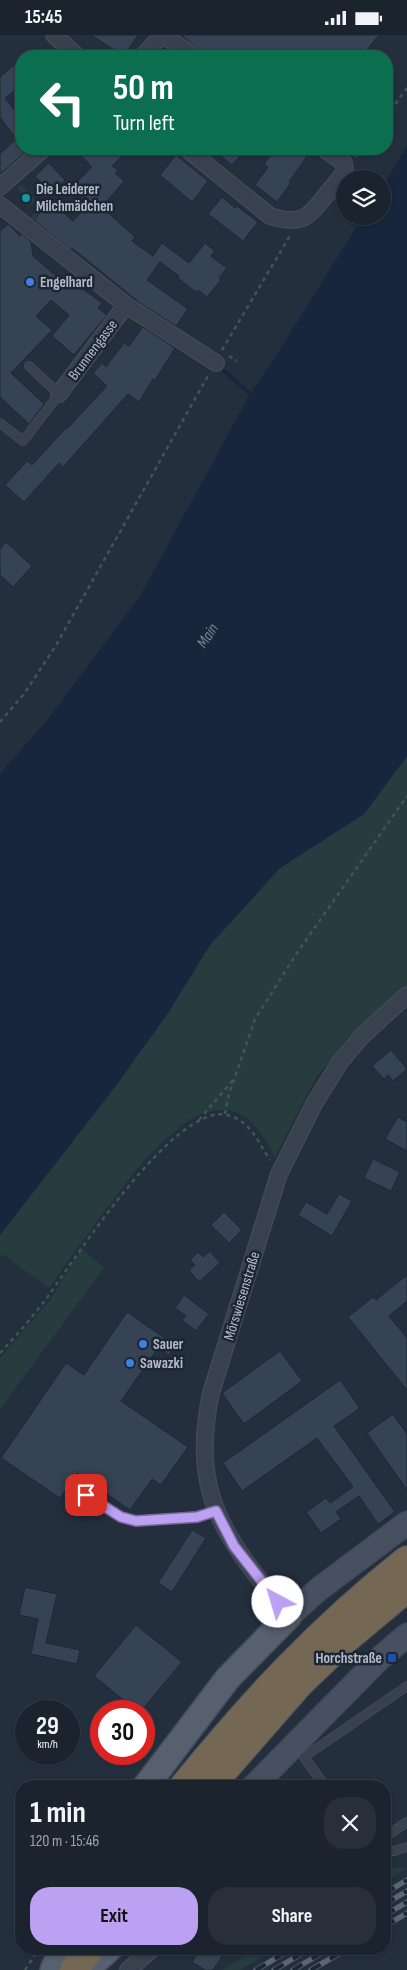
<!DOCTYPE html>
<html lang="en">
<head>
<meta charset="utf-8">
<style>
  :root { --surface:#1b232e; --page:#282f3a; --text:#f1f3f6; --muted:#a0a4aa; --line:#39404a; --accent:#bca0f2 }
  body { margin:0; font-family:"Sofia Sans Condensed",sans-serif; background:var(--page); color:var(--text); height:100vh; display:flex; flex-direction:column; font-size:19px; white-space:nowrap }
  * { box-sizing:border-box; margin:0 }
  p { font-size:16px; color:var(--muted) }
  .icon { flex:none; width:28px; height:28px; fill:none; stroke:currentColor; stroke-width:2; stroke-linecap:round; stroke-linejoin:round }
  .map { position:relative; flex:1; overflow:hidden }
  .sheet { position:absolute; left:15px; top:1745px; width:376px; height:175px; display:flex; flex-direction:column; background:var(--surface); border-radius:20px; box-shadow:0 1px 4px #0004,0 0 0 1px var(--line) }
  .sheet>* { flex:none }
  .top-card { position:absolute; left:15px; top:15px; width:378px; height:105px; border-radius:20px; box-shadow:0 1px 4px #0004,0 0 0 1px var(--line); background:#0b6e4f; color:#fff; overflow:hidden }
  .tools { position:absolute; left:336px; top:135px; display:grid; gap:10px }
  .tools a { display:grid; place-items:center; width:55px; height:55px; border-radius:50%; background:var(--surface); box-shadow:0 1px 4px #0004,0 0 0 1px var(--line); font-size:25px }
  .speed { position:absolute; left:15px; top:1665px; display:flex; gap:10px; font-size:25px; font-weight:700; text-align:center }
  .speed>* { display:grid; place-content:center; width:65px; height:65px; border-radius:50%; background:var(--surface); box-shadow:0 1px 4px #0004,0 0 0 1px var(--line); line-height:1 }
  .speed small { font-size:12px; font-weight:400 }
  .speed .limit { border:8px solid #d22; background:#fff; color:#111 }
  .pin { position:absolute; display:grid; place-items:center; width:42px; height:42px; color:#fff; margin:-21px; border-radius:10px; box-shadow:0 2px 8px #0006 }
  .me { position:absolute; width:55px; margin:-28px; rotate:321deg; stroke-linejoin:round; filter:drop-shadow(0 0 4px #0008) }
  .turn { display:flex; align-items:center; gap:18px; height:105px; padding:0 15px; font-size:22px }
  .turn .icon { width:65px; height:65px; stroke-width:2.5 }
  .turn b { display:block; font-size:35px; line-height:42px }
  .round { display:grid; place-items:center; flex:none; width:52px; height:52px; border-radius:20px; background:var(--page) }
  .head { display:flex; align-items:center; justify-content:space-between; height:85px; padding:0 15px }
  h1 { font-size:30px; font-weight:700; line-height:38px }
  .action { display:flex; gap:10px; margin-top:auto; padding:10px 15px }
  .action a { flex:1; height:58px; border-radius:20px; background:var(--accent); color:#111; font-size:20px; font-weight:700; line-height:58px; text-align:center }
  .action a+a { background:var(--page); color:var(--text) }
  .status { display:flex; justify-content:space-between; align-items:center; height:35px; padding:0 25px; background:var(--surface); direction:ltr }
  .status svg { height:14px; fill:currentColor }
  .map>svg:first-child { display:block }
  .green { fill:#263c3f }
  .water { fill:#17263c }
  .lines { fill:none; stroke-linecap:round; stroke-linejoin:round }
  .stream { stroke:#17263c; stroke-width:4 }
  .building { fill:#364354; stroke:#1f2835 }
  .lane-casing { stroke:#414a57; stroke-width:10 }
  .street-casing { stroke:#414a57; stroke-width:18 }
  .secondary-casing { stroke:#414a57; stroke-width:25 }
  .primary-casing { stroke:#414a57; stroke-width:28 }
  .highway-casing { stroke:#434c59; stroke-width:30 }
  .path { stroke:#3f5557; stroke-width:2.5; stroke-dasharray:4 4; stroke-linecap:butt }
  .lane { stroke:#38414e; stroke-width:8 }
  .street { stroke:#38414e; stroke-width:15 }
  .secondary { stroke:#465061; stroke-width:22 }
  .primary { stroke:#56606e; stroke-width:25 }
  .highway { stroke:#746855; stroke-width:28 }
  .rail-casing { stroke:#5a6575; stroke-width:5.5 }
  .rail { stroke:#1d2633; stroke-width:4; stroke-dasharray:11; stroke-linecap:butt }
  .route-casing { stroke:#7a689d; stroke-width:12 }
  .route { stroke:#bca0f2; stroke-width:9 }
  .culture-dot { fill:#0f9aa8; stroke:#1d2633; stroke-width:2 }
  .shop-dot { fill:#3f7fe0; stroke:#1d2633; stroke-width:2 }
  .transit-dot { fill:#1a4fb4; stroke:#1d2633; stroke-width:2 }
  .labels { text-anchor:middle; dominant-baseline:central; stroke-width:5; stroke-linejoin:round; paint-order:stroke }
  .poi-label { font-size:15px; font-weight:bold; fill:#b4bcc9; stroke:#1d2633; text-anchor:start }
  .street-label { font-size:15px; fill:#b4bcc9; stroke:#1d2633 }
  .water-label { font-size:16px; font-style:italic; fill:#6d86a8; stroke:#1d2633 }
</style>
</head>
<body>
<div class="status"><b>15:45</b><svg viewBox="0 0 49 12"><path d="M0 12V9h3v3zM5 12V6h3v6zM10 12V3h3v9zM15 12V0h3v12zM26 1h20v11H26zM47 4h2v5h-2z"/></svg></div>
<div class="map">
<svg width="407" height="1935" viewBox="0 0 407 1935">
  <rect width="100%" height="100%" fill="#242f3e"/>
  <!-- green -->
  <path class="green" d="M21 150 44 173 32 188 28 185 39 173 17 154Z
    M407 721V954L349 1001 315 1044 275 1122C266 1106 254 1083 235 1077 220 1072 201 1077 188 1086 154 1110 129 1143 105 1176 86 1201 67 1227 49 1253L2 1219 0 1222V1200L115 1052 166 981 210 910 280 833 364 779Z
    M82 1213 104 1233 0 1374V1323L50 1265Z
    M385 1833H407L385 1847Z
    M251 1914H275L240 1935H223L251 1917Z"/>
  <!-- water -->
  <path class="water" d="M407 111V721L364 779 280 833 210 910 166 981 115 1052 0 1200V739L49 683 140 561 250 359 281 313 363 181H382L383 150Z"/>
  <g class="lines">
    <!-- stream -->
    <path class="stream" d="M224 336 250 359"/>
  </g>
  <!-- building -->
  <path class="building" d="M91 0H138L124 21Z
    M181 0H379L362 21H208Z
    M21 24V51L5 63 21 84V114H29L0 139V119L16 104 0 82V42Z
    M75 114H118L124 119 112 131 118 135 115 138 124 146 108 165 111 167 105 175 135 202 132 206 153 221 162 208 189 228 205 208 215 216 211 221 227 233 219 243 221 245 207 262 198 255 196 257 178 243 179 241 160 227 147 245 188 274 176 291 140 268 72 213 71 215 34 185 50 166 73 186 91 167 74 150 92 132Z
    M212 114H246L232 130Z
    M275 114H312L289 147 291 148 277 167 255 150 268 132 264 129Z
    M176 120 208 146 192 167 160 140Z
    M49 128 65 145 51 158 35 141Z
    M222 162 235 173 237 171 258 187 243 206 208 179Z
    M8 189 20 201 22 199 31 207 33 221 63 247 65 245 75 253 77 250 102 268 98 273 107 280 74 320 52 301 69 280 51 265 36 281 52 295 11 338 44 369 29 389 0 362V196Z
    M143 292 175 313 155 345 153 344 139 367 128 359 63 432 59 428 24 467 5 450 27 426 32 430 66 393 67 394 107 351 93 338 102 328 106 332 124 308 129 311Z
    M6 507 32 531 13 552 0 540V514Z
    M391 1015 407 1034 393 1046 388 1040 384 1044 372 1031Z
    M398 1082 407 1087V1116L385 1104Z
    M373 1124 400 1137 391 1156 364 1143Z
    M339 1159 352 1166 332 1201 298 1180 306 1167 327 1179Z
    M224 1177 242 1195 229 1208 211 1190Z
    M210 1216 220 1228 199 1247 189 1235 195 1230 190 1225 198 1217 203 1222Z
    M407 1240V1266L389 1281 407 1303V1355L348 1282 373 1262 376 1265Z
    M184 1260 209 1279 196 1296 182 1285 186 1281 175 1273Z
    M127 1277 176 1311 169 1320 158 1313 121 1366 188 1412 161 1450 152 1444 130 1475 77 1438 60 1463 1 1423 66 1328 84 1340Z
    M280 1316 302 1346 244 1389 222 1358Z
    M340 1345 360 1373 334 1391 395 1477 378 1489 359 1461 336 1477 341 1484 321 1498 306 1477 326 1463 330 1468 353 1452 317 1403 242 1456 223 1428Z
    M393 1379 407 1399V1455L367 1398Z
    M192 1495 206 1503 172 1557 158 1548Z
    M25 1552 57 1559 46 1608 80 1615 77 1629 31 1619 38 1584 19 1580Z
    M136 1590 182 1627 141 1676H137L94 1641Z
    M201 1914H227L213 1935H205L192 1927Z"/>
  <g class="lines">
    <defs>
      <path id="lane" d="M0 388 23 406 59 359 29 331
        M86 1460 121 1482 136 1486 197 1483 216 1476
        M325 1751 304 1722 407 1651
        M385 1802 407 1787
        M385 1815 394 1816 407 1812"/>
      <path id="street" d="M54 0 77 21
        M163 0 194 21
        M143 21 162 0
        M187 114 270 181C301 191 308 183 326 160 333 151 340 144 345 135L344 128 324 114
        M0 152 43 114
        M0 170 126 270 216 328
        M59 359 126 270
        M289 1581C227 1505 189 1462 211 1358L279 1139 314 1069 340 1027 362 1001 407 960
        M128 1935 152 1914"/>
      <path id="secondary" d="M289 1581 319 1554 407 1488
        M254 1751 380 1623 407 1600"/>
      <path id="primary" d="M146 1751 228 1643 289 1581
        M53 1935 62 1914
        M86 1935 109 1914"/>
      <path id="highway" d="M184 1751C252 1667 322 1592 407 1525
        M210 1751 299 1649 346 1604 407 1553
        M74 1935 90 1914"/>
    </defs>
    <!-- lane casing -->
    <use href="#lane" class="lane-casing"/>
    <!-- street casing -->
    <use href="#street" class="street-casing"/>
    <!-- secondary casing -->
    <use href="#secondary" class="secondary-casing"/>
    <!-- primary casing -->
    <use href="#primary" class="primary-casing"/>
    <!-- highway casing -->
    <use href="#highway" class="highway-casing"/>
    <!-- path -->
    <path class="path" d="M386 82 407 53
      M355 122 362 114
      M222 315 291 199
      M229 321 237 326
      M0 687 24 659 55 612 209 339
      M225 1079 229 1059 255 984 297 918 407 761
      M199 1085 233 1045
      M0 1318C17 1300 34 1280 49 1260 76 1222 176 1067 227 1080 251 1086 257 1106 270 1125
      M25 1935 39 1914"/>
    <!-- lane -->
    <use href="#lane" class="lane"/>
    <!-- street -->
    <use href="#street" class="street"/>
    <!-- secondary -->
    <use href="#secondary" class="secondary"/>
    <!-- primary -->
    <use href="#primary" class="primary"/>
    <!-- highway -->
    <use href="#highway" class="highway"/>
    <defs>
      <path id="rail" d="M385 1858 407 1845
        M385 1869 407 1856
        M385 1880 407 1867
        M385 1891 407 1878
        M256 1935 291 1914
        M274 1935 309 1914
        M293 1935 328 1914
        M311 1935 347 1914"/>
    </defs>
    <!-- rail casing -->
    <use href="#rail" class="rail-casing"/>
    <!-- rail -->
    <use href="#rail" class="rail"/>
  </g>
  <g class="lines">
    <defs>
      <path id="route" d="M86 1460 121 1482 136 1486 197 1482 216 1476 234 1511 278 1567"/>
    </defs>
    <!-- route casing -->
    <use href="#route" class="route-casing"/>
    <!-- route -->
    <use href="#route" class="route"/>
  </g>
  <!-- markers -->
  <circle class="culture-dot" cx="26" cy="163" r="5"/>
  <g class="shop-dot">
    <circle cx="30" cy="247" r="5"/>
    <circle cx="143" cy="1309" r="5"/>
    <circle cx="130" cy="1328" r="5"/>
  </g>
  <rect class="transit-dot" x="387" y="1618" width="10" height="10" rx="2.5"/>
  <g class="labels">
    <!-- poi labels -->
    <g class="poi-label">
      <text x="36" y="154">Die Leiderer<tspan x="36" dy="17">Milchmädchen</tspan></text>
      <text x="40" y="247">Engelhard</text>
      <text x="153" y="1309">Sauer</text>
      <text x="140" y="1328">Sawazki</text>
      <text x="382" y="1623" text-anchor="end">Horchstraße</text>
    </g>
    <!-- street labels -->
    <g class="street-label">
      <text transform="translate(93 315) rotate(-53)">Brunnengasse</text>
      <text transform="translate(242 1261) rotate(-73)">Mörswiesenstraße</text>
    </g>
    <!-- water labels -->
    <g class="water-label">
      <text transform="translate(208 601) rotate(-57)">Main</text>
    </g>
  </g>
</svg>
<div class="tools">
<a><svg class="icon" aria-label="layers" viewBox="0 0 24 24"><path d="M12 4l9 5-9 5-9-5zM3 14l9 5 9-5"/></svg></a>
</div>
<div class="speed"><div>29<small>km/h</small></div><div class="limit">30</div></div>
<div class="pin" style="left:86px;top:1460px;background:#d93025"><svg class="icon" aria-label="arrive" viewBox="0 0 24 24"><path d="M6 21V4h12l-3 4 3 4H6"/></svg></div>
<svg class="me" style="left:278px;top:1567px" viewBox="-20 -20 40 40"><circle r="19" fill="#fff"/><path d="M0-13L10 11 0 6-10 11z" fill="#bca0f2"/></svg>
<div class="top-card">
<div class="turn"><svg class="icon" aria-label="left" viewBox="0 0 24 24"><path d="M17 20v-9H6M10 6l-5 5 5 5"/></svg><div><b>50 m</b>Turn left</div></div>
</div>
<section class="sheet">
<div class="head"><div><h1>1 min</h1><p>120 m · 15:46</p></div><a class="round"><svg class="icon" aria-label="close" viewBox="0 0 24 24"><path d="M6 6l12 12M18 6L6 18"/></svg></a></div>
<div class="action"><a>Exit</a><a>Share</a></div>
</section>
</div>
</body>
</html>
